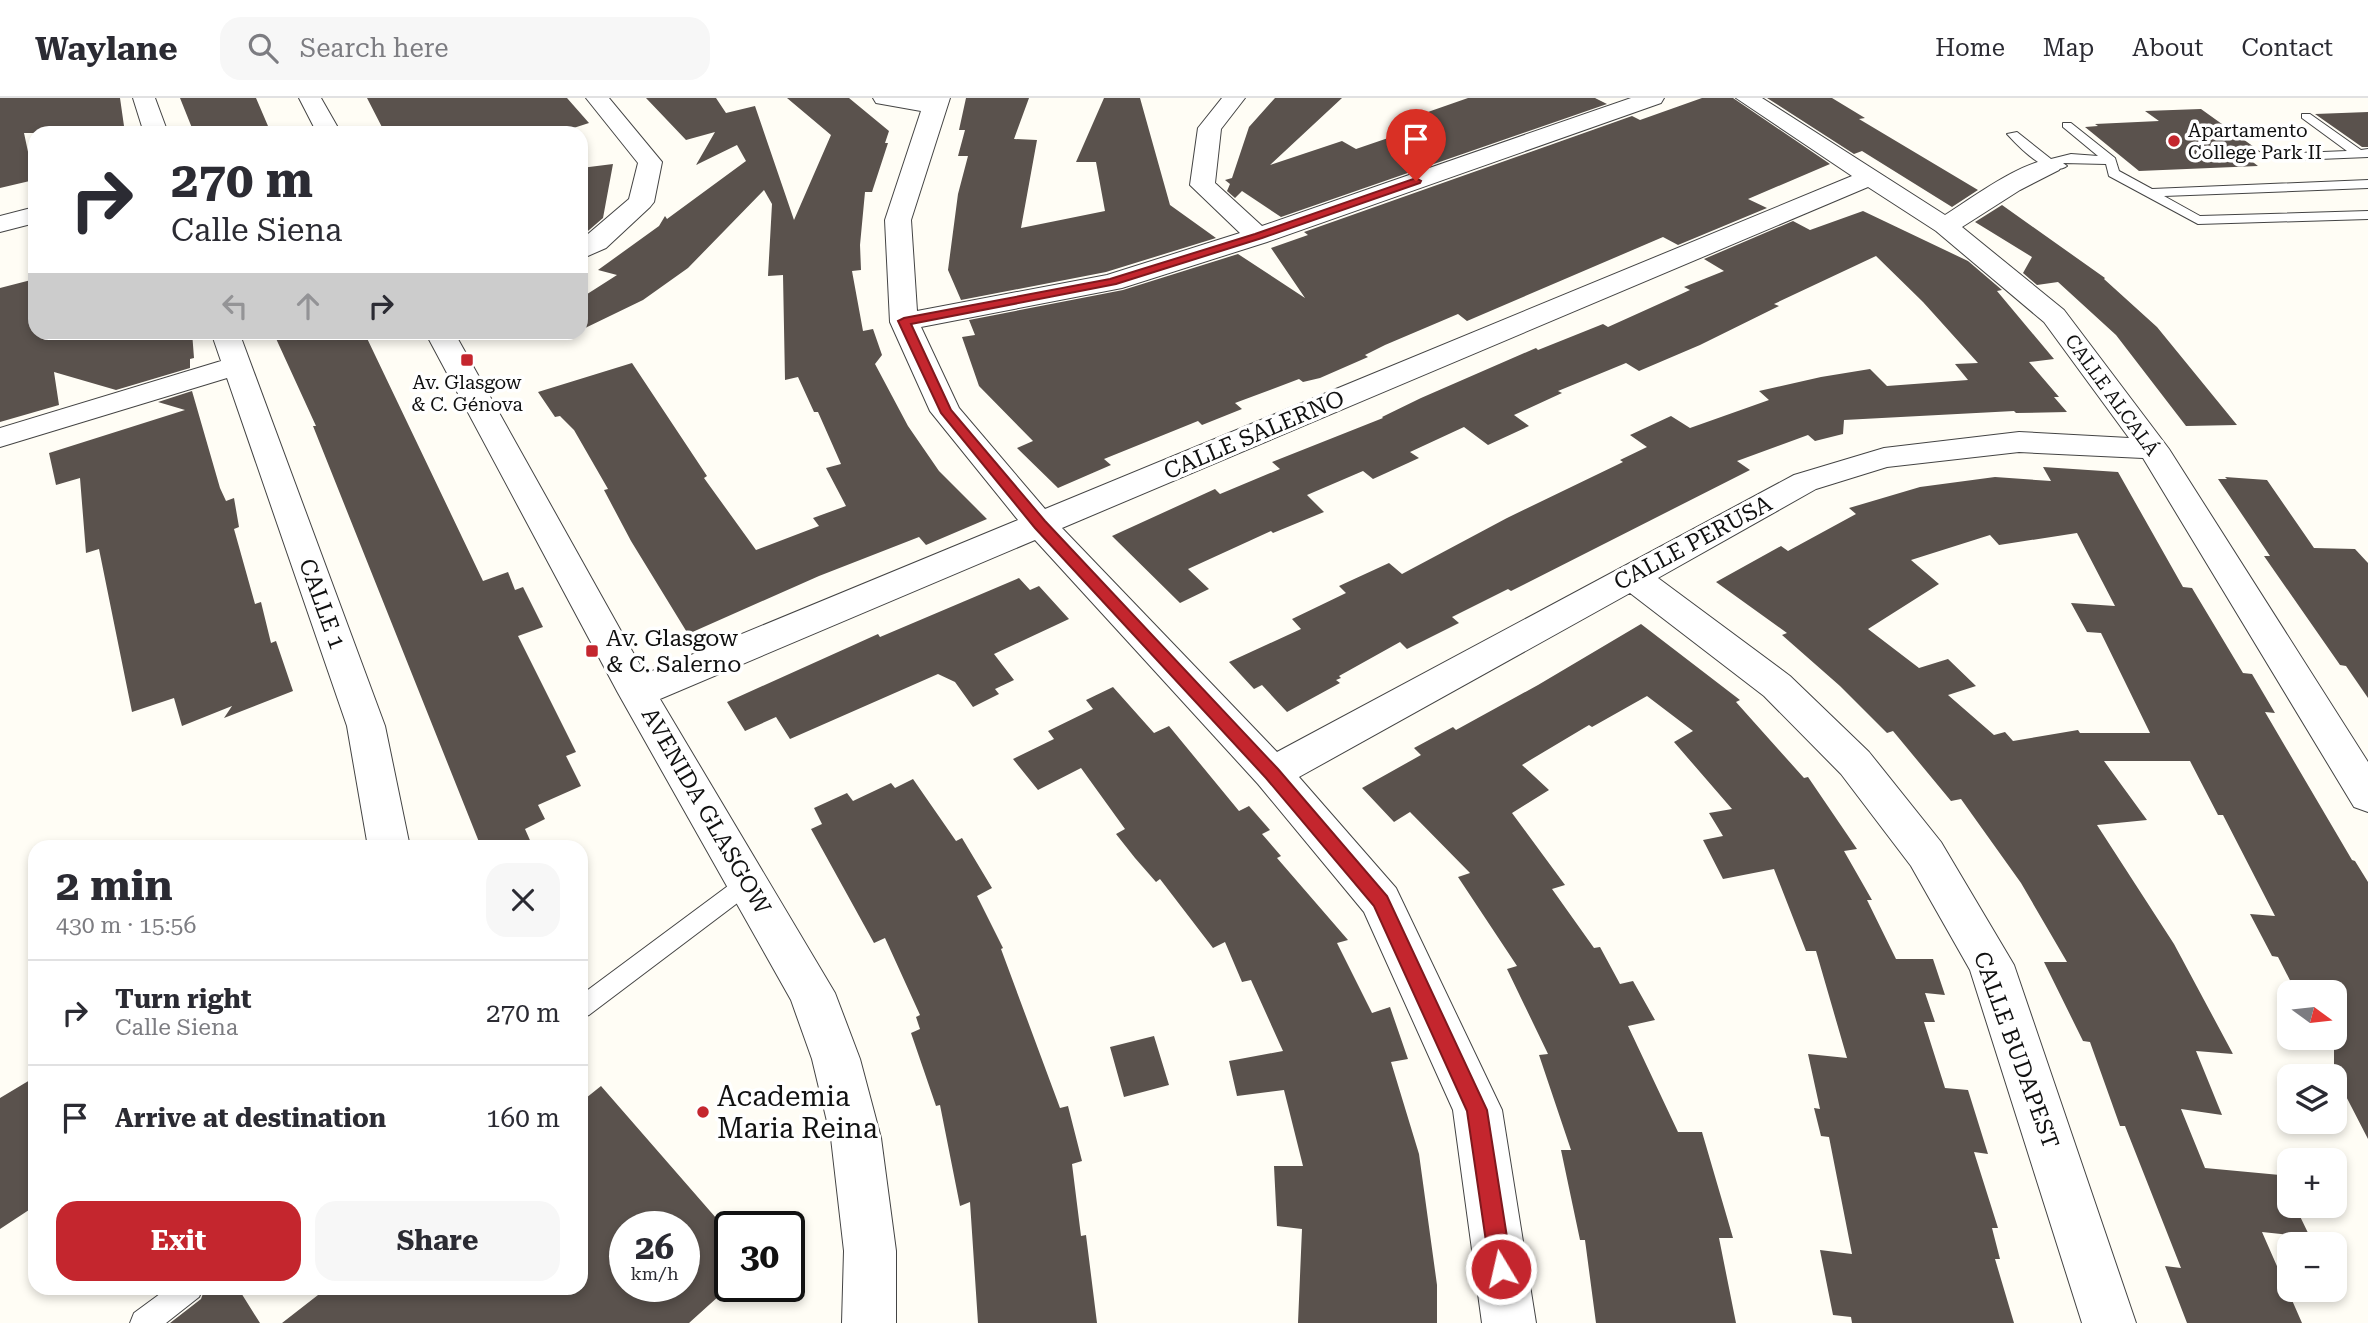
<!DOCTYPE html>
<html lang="en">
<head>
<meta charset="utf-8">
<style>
  :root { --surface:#fff; --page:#f7f7f7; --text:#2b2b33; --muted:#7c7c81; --line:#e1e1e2; --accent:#c4262e }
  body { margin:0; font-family:"Roboto Serif",serif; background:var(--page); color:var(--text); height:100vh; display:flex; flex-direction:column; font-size:26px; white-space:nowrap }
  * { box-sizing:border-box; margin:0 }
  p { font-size:23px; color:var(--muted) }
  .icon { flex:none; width:38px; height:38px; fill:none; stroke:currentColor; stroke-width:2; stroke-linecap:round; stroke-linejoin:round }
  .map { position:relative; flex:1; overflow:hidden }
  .drawer { position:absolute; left:28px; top:742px; width:560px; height:455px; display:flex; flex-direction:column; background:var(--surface); border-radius:21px; box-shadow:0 4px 10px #0003 }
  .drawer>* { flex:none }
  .banner { position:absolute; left:28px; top:28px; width:560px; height:214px; border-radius:21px; box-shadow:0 4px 10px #0003; background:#fff; color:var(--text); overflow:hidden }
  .needle { width:46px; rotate:105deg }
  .controls { position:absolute; left:2277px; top:882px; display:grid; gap:14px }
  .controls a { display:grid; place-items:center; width:70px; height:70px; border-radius:14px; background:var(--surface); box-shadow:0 4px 10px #0003; font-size:35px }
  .speed { position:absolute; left:609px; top:1113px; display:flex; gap:14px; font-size:35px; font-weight:700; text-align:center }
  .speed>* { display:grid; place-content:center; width:91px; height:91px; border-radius:50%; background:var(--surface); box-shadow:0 4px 10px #0003; line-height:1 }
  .speed small { font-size:18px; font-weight:400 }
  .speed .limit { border:4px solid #111; border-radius:10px; background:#fff; color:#111 }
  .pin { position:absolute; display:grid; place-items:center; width:60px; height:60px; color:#fff; margin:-72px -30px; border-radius:50% 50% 50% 0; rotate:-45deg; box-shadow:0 0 7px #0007 }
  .pin .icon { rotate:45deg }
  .me { position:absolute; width:77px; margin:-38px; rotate:351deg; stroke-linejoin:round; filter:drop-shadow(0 0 5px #0008) }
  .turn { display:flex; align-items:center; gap:24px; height:147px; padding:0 28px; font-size:32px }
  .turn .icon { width:91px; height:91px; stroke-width:2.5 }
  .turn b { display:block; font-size:49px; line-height:60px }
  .lanes { display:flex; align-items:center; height:66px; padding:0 28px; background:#0003; justify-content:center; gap:35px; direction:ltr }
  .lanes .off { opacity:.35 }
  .round { display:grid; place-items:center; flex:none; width:74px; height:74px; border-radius:21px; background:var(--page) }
  .summary { display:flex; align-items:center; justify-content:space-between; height:119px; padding:0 28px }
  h1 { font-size:42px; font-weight:700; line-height:52px }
  .action { display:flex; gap:14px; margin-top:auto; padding:14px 28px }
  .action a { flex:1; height:80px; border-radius:21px; background:var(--accent); color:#fff; font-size:28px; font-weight:700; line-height:80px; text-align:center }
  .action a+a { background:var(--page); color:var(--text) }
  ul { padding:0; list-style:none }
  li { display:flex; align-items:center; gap:21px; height:105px; padding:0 28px; border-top:2px solid var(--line) }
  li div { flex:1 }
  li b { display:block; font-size:26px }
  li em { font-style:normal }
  header { display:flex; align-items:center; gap:42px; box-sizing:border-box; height:98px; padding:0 35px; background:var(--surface); border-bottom:2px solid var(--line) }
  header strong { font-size:33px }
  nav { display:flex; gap:38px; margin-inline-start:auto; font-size:24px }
  .search { width:490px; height:63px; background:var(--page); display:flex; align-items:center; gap:18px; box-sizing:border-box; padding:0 24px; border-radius:21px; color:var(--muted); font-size:26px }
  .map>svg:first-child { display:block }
  .building { fill:#5a524d; fill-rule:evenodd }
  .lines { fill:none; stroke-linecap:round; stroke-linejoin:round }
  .lane-casing { stroke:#444; stroke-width:2 }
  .street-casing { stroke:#444; stroke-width:2 }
  .lane { fill:#fff; fill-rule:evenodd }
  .street { fill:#fff; fill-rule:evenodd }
  .route { fill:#c4262e; stroke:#7f191e; stroke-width:2 }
  .poi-dot { fill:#c4262e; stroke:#fff; stroke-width:2.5 }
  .labels { text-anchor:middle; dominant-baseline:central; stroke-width:7; stroke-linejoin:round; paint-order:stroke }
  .far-poi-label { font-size:19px; fill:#111; stroke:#fff; text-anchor:start }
  .far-street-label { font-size:19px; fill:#111; stroke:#fff }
  .street-label { font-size:23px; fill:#111; stroke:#fff }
  .poi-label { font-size:23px; fill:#111; stroke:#fff; text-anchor:start }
  .near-poi-label { font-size:28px; fill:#111; stroke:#fff; text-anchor:start }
</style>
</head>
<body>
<header>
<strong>Waylane</strong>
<div class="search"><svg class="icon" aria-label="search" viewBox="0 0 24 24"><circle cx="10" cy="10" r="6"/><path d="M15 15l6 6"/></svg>Search here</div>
<nav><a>Home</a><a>Map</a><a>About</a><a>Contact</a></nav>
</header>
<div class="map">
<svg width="2368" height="1225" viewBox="0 0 2368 1225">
  <rect width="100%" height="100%" fill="#fffdf5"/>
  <!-- building -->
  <path class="building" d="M0 0H120L125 35H24L34 82 0 90Z
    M180 0H256L271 35H194Z
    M367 0H567L589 25 558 35H385Z
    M646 0H716L726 15 755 8 794 122 831 37 787 0H849L889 33 885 45H888L872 94H865L860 147 861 172 852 173 863 233 873 231 882 257 875 266 908 328 939 373 987 421 926 447 919 439 819 478 688 536 631 443 604 392 608 391 574 332 560 318 555 319 538 294 632 265 707 378 704 380 756 452 819 428 813 420 846 408 826 370 841 366 818 314H814L798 279 785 282 783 177 768 178 772 106 764 92 688 170 643 202 581 232V200L617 177 598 172 659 128 665 118 667 121 746 63 737 47 696 67 715 34 686 42Z
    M966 0H1029L1014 41 1037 42 1021 130 1105 113 1096 64H1076L1104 0H1140L1170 107 1216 140 1106 174 961 202 948 172 958 96 968 58H958L965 32H959Z
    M1275 0H1342L1270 67 1342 43 1356 51 1432 25 1428 23 1435 20 1425 15 1468 0H1595L1607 6 1281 119 1242 93 1235 100 1227 93 1230 86 1225 82 1232 80 1249 29Z
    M1702 0H1733L1830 66 1748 101 1767 110 1678 147 1663 139 1467 223 1458 216 1385 247 1365 257 1368 259 1320 280 1303 284 1299 281 1235 305 1242 311 1202 327 1198 323 1104 361 1111 367 1058 390 1017 350 1033 343 979 288 962 239 975 237 969 222 1123 192 1238 156 1305 200 1271 150 1308 137 1304 134 1632 18 1640 22Z
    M1767 0H1832L1865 20 1859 21 1978 92 1952 109 1862 53 1854 56Z
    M2201 11 2261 54 2241 55 2258 68 2139 73 2085 29 2098 28 2095 26 2159 23 2145 13Z
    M2368 14V49H2362L2315 16Z
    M613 66 603 120 581 139V70Z
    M2002 107 2105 180 2104 181 2157 229 2237 327 2186 328 2116 237 2058 184 2037 187 2023 175 2032 159 1975 124Z
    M1863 113 1968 163 2002 192 1997 193 2054 261 2029 264 2059 299H2054L2067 314 2016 315 2014 313 1844 322 1843 336 1815 343 1808 337 1737 363 1750 372 1511 493 1508 491 1452 519 1459 525 1407 551 1400 544 1339 578 1341 580 1336 582 1340 585 1287 614 1262 587 1254 591 1229 564 1301 531 1292 521 1346 495 1339 488 1389 465 1402 476 1507 420 1623 364 1620 362 1647 349 1630 337 1671 318 1690 330 1769 302 1759 293 1821 279 1870 271 1887 288 1968 282 1955 266 1978 265 1923 204 1876 158 1774 206 1779 208 1700 247 1639 273 1626 265 1558 293 1562 295 1514 317 1529 328 1488 347 1464 329 1410 354 1419 360 1373 381 1363 373 1307 397 1324 414 1273 435 1271 433 1188 471 1209 491 1180 505 1112 438 1215 391 1220 396 1280 371 1272 364 1383 320 1382 319 1421 300 1536 250 1538 252 1603 226 1608 229 1690 192 1684 189 1724 173 1704 161 1793 123 1810 132Z
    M31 182 35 203V234H192L194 260 190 261V270L116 292 54 274 59 307 0 324V190Z
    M273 234H364L483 483 508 474 515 492 523 489 543 529 518 538 576 654 566 658 581 688 538 707 545 721 525 731 533 749H481L313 328H316Z
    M192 293 220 390 226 403 234 400 239 429 234 431 255 506 261 504 271 545 276 543 293 593 224 620 232 608 182 628 174 600 132 614 99 451 86 455 80 380 56 387 49 355 185 312 158 304Z
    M2043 369 2118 374 2183 489 2192 490 2243 575 2252 576 2275 615 2265 614 2352 762 2355 763 2368 784V1041L2334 975V894H2296L2278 859 2272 858 2250 816 2275 818 2223 717H2218L2190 663H2104L2147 722 2097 727 2174 846 2233 956 2196 953 2222 1017 2181 1011 2205 1070 2280 1077 2289 1096V1108H2295L2310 1139 2262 1134 2302 1225H2187L2165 1168 2181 1170 2125 1028H2120L2090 944 2083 943 2044 864H2067L2021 785 1961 701 1951 703 1893 633 1887 635 1840 588 1782 537 1787 535 1716 484 1781 448 1788 453 1856 416 1849 410 1920 389 1995 379 2051 383ZM2077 435 2115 508 2071 505 2087 534 2101 535 2150 635H2080L2078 632 2013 643 2005 634 1994 637 1948 597 1976 588 1948 561 1919 570 1868 531 1939 486 1911 462 1990 437 1999 447Z
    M2225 379 2267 382 2314 450 2355 451 2368 465V600L2346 568 2340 567 2264 458H2270L2218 381H2227Z
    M1019 480 1030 492 1039 488 1069 521 994 556 1014 582 995 591 999 596 973 609 955 584 938 576 790 641 776 619 745 633 727 604 878 536 880 539Z
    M1641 526 1740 602 1736 604 1804 680 1808 679 1857 751 1844 753 1872 802H1867L1896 861H1933L1945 897 1925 895 1935 924H1924L1945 990 1968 992 1988 1056 1974 1054 1998 1130H1992L2000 1161H1995L2014 1225H1852L1851 1219 1833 1217 1820 1152 1852 1156 1829 1039 1821 1038 1814 1010 1820 1011 1808 956 1847 960 1816 853H1806L1774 771 1723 781 1703 742 1723 738 1709 715 1732 711 1674 644 1693 633 1647 598 1592 629 1589 627 1522 667 1549 692 1512 715 1565 787 1552 791 1594 850 1600 849 1620 886 1633 883 1655 922 1628 928 1678 1034H1702L1733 1140H1719L1736 1225H1596L1585 1142H1580L1561 1052H1571L1539 957 1548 956 1507 871 1517 868 1458 779 1470 775 1410 714 1394 724 1362 690 1421 657 1414 650 1453 629 1456 632 1538 587Z
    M1113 589 1154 635 1169 628 1239 713 1249 708 1270 732 1262 736 1281 758 1277 760 1348 842 1337 845 1372 915 1390 909 1408 961 1391 964 1419 1056 1437 1187V1225H1298L1302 1131 1277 1128 1274 1068H1303L1284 992 1237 998 1229 963 1283 953 1251 882 1242 884 1225 844 1213 850 1160 781 1156 784 1135 760 1116 736 1125 731 1081 670 1038 692 1013 661 1054 641 1048 633 1093 611 1086 602Z
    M913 681 956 743 962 740 992 790 977 798 1003 850 1001 851 1060 1010 1068 1008 1082 1063 1072 1066 1081 1138 1086 1137 1097 1225H978L970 1104 960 1108 940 1007 936 1008 911 935 920 931 916 919 920 917 885 840 874 845 811 731 822 726 814 710 847 695 853 703 891 685 895 690Z
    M1154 938 1169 987 1124 999 1110 949Z
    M35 979V1108L0 1131V1000Z
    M601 988 730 1136V1188L689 1225H282L327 1190H581V1004ZM625 1129H684V1188H625Z
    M205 1190H238L260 1225H170L201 1201Z"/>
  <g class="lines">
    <defs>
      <path id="lane" d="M2302 16H2310L2361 52 2368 51V59L2295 62 2293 59 2299 55 2347 53 2302 20Z
        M2063 25H2071L2115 60 2119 73 2152 91 2368 82V90L2164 98 2200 118 2368 113V121L2198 126 2109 78 2106 66 2063 65 2067 68C2049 81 2019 49 2007 36L2017 34 2051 61 2071 56 2098 58 2063 29Z
        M748 776 756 779 759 785 756 791 589 917 581 920V897L740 779Z
        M168 1190H203L199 1199 166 1225H130L134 1215Z"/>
      <path id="street" d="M133 0H155L168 35H144Z
        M299 0H321L341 35H317Z
        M586 0H609L662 64 654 104 650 109 606 150 581 161V142L629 101 638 65Z
        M873 0H950L911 122 917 213 1107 177 1240 135 1190 87 1198 30 1222 0H1245L1221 31 1215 85 1262 128 1631 0H1664L1661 5 1267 144 1122 190 921 229 959 310 1045 411 1852 78 1736 0H1762L1945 117C1969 102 2032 55 2059 62L2062 67 2059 72 2020 92 1962 129 2064 212 2169 351 2368 664V714L2354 709 2143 360 2019 354 1887 369 1816 391 1658 480 1790 578 1869 654 1941 744 2014 867 2136 1225H2082L1970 872 1911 768 1841 676 1764 598 1630 495 1299 679 1396 790 1502 1012 1536 1225H1482L1453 1012 1364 814 1258 686 1035 442 660 601 835 895 860 961 881 1040 896 1153V1225H842L844 1153 831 1040 812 961 791 902 618 595 425 234H454L645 576 1018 422 930 313 890 224 885 122 921 13 876 5ZM1868 89 1936 133 2044 224 2129 340 2019 334 1884 350 1794 377 1277 654 1062 430Z
        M35 109V125L0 134V118Z
        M211 234H239L385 628 410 749H368L347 628 227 280 0 349V330L221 263Z"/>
    </defs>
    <!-- lane casing -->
    <use href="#lane" class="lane-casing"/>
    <!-- street casing -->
    <use href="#street" class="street-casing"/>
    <!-- lane -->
    <use href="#lane" class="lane"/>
    <!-- street -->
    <use href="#street" class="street"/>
  </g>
  <!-- route -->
  <path class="route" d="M1416 80 1421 83 1420 85 1262 140 1116 186 911 226 951 312 1045 423 1278 671 1387 798 1487 1012 1512 1171 1509 1179 1501 1182 1493 1179 1490 1171 1467 1013 1374 808 1266 680 1035 430 941 315 898 223 904 220 1110 181 1255 136Z"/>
  <!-- markers -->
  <g class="poi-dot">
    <circle cx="2174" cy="43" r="7"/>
    <rect x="460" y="255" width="14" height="14" rx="3.5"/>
    <rect x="585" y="546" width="14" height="14" rx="3.5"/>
    <circle cx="703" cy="1014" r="7"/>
  </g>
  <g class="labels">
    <!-- far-poi labels -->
    <g class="far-poi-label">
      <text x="2188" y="32">Apartamento<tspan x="2188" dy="22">College Park II</tspan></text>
      <text x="467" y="284" text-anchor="middle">Av. Glasgow<tspan x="467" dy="22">&amp; C. Génova</tspan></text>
    </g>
    <!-- far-street labels -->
    <g class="far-street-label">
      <text transform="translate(2112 297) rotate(54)">CALLE ALCALÁ</text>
    </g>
    <!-- street labels -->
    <g class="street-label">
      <text transform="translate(1254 337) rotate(-23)">CALLE SALERNO</text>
      <text transform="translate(1693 445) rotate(-28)">CALLE PERUSA</text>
      <text transform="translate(322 506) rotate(70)">CALLE 1</text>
      <text transform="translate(706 713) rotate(60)">AVENIDA GLASGOW</text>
      <text transform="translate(2016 952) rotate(70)">CALLE BUDAPEST</text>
    </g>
    <!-- poi labels -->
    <g class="poi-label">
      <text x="606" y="540">Av. Glasgow<tspan x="606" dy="26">&amp; C. Salerno</tspan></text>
    </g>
    <!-- near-poi labels -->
    <g class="near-poi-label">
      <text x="717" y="998">Academia<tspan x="717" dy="32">Maria Reina</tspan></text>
    </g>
  </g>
</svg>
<div class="controls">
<a><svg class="needle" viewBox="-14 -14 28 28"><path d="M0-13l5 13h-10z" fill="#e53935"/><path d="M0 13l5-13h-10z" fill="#7c7c81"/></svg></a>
<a><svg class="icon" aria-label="layers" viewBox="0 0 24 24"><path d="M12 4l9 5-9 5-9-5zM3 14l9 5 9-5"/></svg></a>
<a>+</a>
<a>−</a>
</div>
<div class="speed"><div>26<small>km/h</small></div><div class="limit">30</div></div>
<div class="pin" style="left:1416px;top:83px;background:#d93025"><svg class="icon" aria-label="arrive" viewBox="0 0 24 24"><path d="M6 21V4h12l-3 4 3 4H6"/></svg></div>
<svg class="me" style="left:1501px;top:1171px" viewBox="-20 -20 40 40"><circle r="17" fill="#c4262e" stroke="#fff" stroke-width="3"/><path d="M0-11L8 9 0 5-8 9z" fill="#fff"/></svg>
<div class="banner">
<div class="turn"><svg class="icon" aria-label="right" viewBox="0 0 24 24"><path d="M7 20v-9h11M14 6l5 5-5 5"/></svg><div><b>270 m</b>Calle Siena</div></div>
<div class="lanes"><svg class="icon off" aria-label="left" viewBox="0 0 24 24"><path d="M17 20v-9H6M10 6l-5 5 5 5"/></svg><svg class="icon off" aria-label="ahead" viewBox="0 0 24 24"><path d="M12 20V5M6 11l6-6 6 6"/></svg><svg class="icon" aria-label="right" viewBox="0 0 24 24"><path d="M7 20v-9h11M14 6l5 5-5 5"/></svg></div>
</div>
<section class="drawer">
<div class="summary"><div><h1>2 min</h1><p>430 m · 15:56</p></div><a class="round"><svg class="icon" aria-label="close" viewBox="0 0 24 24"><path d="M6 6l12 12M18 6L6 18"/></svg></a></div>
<ul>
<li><svg class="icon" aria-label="right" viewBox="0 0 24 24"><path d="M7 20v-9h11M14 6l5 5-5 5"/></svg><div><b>Turn right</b><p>Calle Siena</p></div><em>270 m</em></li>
<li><svg class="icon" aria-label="arrive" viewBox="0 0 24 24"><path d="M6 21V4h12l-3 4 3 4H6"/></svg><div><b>Arrive at destination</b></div><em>160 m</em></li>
</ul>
<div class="action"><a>Exit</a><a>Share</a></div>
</section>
</div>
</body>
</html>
